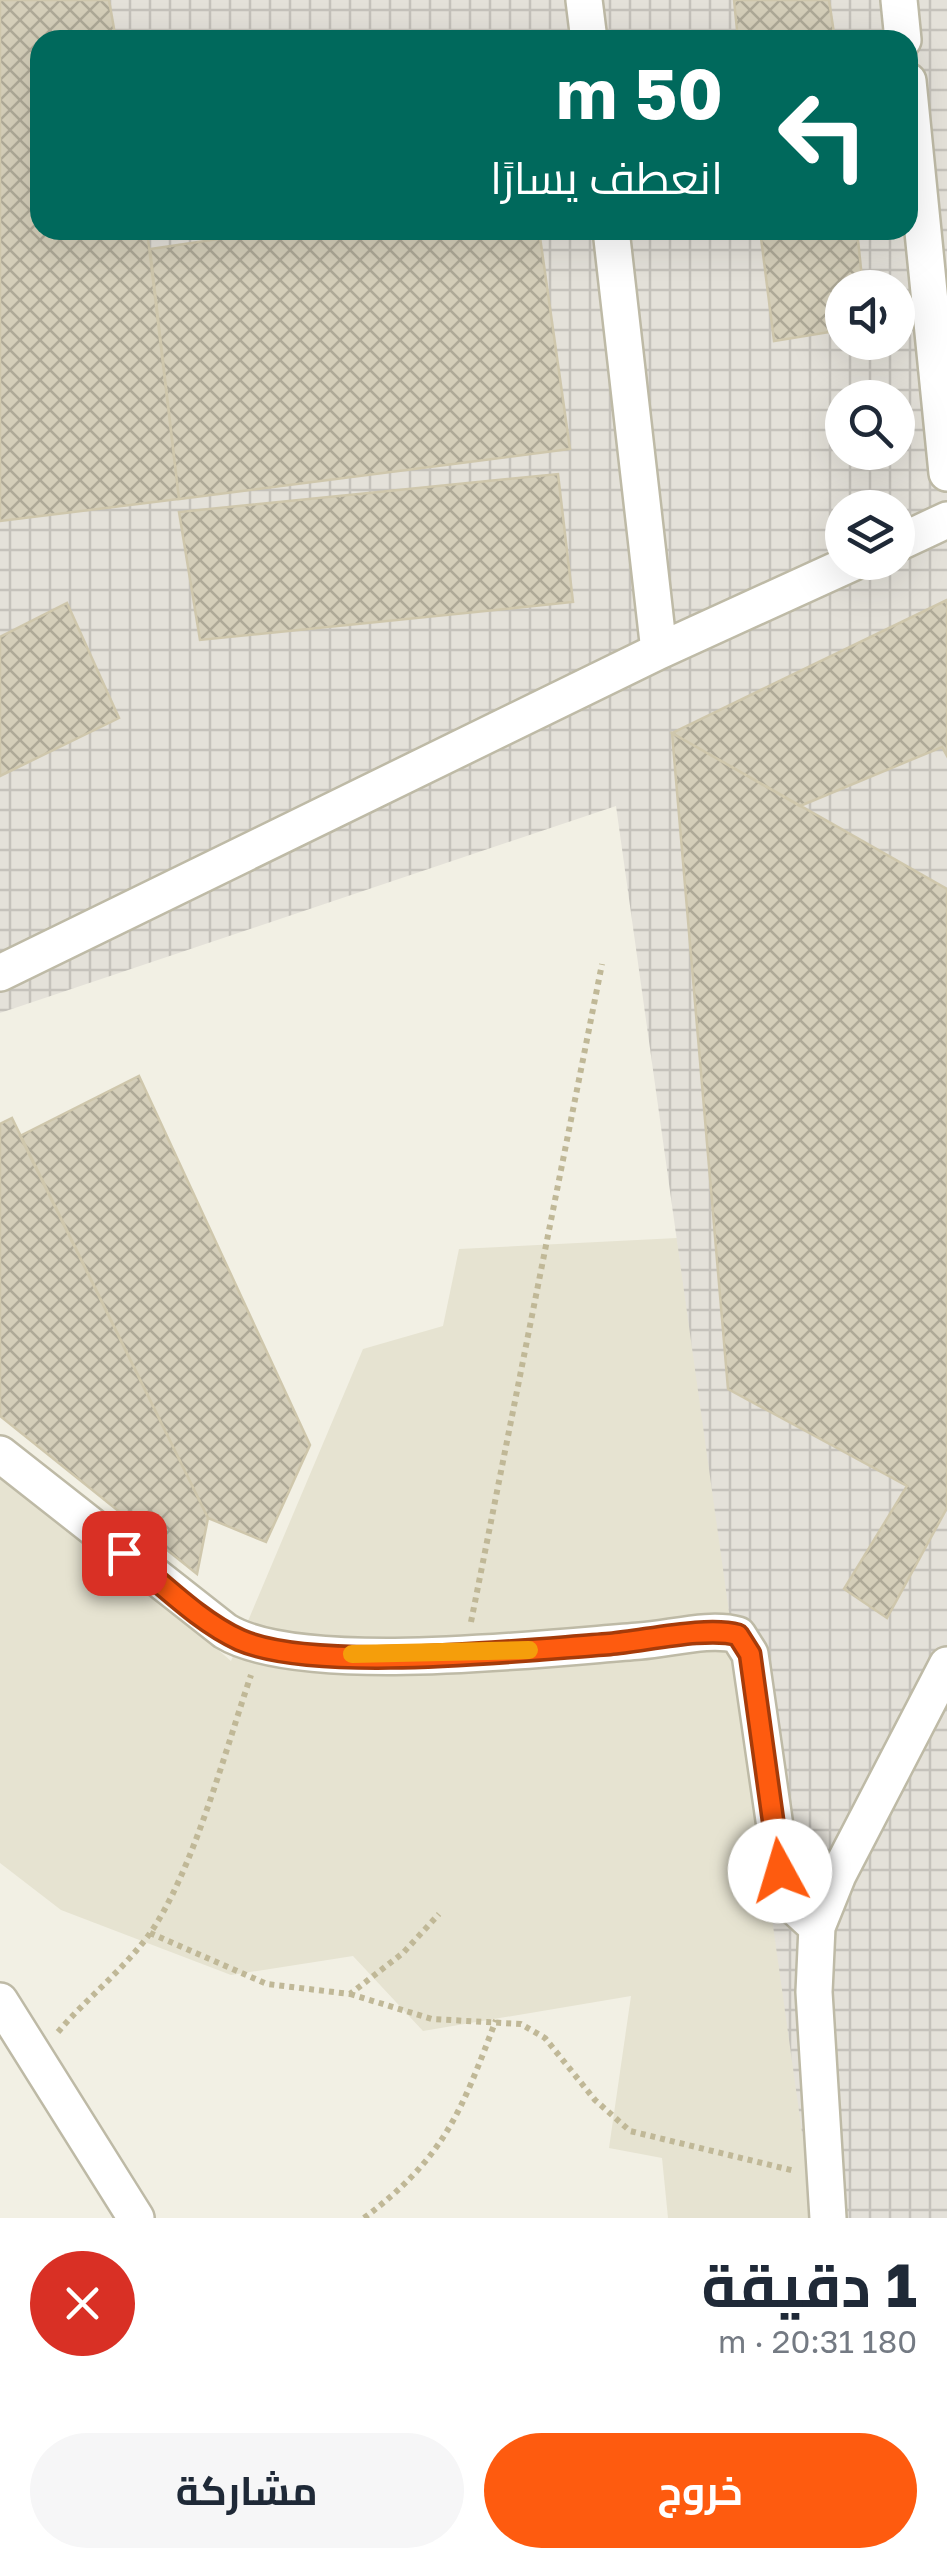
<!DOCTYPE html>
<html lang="ar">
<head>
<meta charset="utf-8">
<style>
  :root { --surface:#fff; --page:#f6f6f7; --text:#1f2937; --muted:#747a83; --accent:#fe5b0f }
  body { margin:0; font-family:"Golos Text",Cairo,sans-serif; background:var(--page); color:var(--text); direction:rtl; height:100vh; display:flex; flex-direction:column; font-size:38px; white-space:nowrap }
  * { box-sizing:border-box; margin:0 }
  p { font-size:32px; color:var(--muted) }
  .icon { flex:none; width:55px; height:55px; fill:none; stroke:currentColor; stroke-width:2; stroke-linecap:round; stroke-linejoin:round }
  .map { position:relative; height:2218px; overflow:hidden; direction:ltr }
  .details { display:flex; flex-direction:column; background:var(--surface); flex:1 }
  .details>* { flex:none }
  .hud { position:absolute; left:30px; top:30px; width:888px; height:210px; border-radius:30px; box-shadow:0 10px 40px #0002; direction:rtl; background:#00695c; color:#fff; overflow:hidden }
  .fabs { position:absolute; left:825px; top:270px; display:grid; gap:20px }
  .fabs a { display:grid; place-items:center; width:90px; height:90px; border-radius:50%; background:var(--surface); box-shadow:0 10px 40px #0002; font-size:50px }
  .pin { position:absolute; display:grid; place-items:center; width:85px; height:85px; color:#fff; margin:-42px; border-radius:20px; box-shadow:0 5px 15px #0006 }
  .me { position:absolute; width:110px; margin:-55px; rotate:354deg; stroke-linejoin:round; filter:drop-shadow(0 0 8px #0008) }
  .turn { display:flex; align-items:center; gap:35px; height:210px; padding:0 30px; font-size:45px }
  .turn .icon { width:130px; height:130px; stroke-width:2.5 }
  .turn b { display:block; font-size:70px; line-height:85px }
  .round { display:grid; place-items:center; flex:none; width:105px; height:105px; border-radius:52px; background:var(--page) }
  .overview { display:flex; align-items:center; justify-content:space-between; height:170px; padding:0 30px }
  h1 { font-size:60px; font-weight:700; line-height:75px }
  .action { display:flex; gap:20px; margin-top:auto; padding:20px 30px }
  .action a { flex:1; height:115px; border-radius:60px; background:var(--accent); color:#fff; font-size:40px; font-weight:700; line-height:115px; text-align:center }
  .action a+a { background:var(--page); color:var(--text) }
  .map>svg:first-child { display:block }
  .residential { fill:#e6e3d1 }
  .industrial { fill:url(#industrial-grid); fill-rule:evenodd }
  .building { fill:url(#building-cross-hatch); stroke:#cfc7ac; stroke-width:2.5 }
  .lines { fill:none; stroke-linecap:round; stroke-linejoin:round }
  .minor-casing { stroke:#bebaa6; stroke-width:40 }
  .path { stroke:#c0b897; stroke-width:6; stroke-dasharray:5 5; stroke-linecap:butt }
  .minor { stroke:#fff; stroke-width:35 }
  .route-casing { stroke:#a53b0a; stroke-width:25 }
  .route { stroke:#fe5b0f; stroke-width:18 }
  .slow { stroke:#f59e0b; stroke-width:18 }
</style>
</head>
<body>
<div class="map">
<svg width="947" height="2218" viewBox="0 0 947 2218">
  <defs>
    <pattern id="industrial-grid" width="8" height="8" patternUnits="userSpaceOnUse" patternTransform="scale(2.5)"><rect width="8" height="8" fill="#e4e1d9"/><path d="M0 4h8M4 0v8" fill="none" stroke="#c5c2bb"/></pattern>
    <pattern id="building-cross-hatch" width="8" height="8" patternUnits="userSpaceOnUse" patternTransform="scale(2.5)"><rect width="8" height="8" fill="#d4ceb9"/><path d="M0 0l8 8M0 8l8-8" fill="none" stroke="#aea997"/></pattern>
  </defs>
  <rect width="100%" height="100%" fill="#f2f0e4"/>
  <!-- residential -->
  <path class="residential" d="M677 1238 789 2025 814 2218H668L662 2158 609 2148 631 1996 423 2031 353 1956 231 1975 61 1910 0 1863V1460L231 1661 363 1349 443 1326 459 1249Z"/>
  <!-- industrial -->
  <path class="industrial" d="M0 0H947V2218H814L616 806 0 1013ZM40 40H908V230H40ZM842 288H898V342H842ZM842 398H898V452H842ZM842 508H898V562H842Z"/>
  <!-- building -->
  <path class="building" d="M0 0H109L116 40H40V230H147L179 499 0 521Z
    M734 0H829L835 40H738Z
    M280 230H539L570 449 179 499 150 249Z
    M760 230H857L863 288H842V330L774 341Z
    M558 474 573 602 200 640 179 512Z
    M947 600V756L942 747 800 806 672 733Z
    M67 603 119 718 0 776V637Z
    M672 733 947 889V1508L887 1618 844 1589 907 1486 728 1389Z
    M139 1076 310 1445 266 1542 208 1518 20 1136Z
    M12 1118 208 1518 197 1574 0 1416V1124Z"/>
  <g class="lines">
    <defs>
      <path id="minor" d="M584 0 589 40
        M899 0 903 40
        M908 81 947 473
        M611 230 659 651
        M898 543 947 520
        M0 973 659 651 854 562
        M0 1454 225 1631C300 1677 547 1648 640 1641 670 1639 709 1627 738 1635L750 1654 783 1882 793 1905 817 1927
        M0 2001 136 2218
        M828 2218 814 1992 817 1927 838 1875 947 1665"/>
    </defs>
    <!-- minor casing -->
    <use href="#minor" class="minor-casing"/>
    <!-- path -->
    <path class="path" d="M471 1622 602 964
      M150 1933 267 1984 350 1994 403 1953 439 1914
      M350 1994 432 2019 521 2024 545 2038 595 2100 630 2131 795 2171
      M58 2032C86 1999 122 1971 148 1936 192 1876 226 1748 251 1675
      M364 2218C445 2157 461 2112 496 2020"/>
    <!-- minor -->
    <use href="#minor" class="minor"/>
  </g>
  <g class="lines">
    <defs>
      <path id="route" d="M124 1553C160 1581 198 1621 240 1640 316 1673 522 1650 610 1644 645 1641 707 1626 738 1635L750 1654 780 1871"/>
    </defs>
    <!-- route casing -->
    <use href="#route" class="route-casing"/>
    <!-- route -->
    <use href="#route" class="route"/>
    <!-- slow -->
    <path class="slow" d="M352 1654 529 1650"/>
  </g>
</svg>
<div class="fabs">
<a><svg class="icon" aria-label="sound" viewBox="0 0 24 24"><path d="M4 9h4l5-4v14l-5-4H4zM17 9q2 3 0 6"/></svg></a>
<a><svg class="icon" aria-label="search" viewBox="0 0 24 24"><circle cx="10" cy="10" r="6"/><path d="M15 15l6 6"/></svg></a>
<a><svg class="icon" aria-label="layers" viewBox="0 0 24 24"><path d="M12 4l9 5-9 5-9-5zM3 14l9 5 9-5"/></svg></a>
</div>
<div class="pin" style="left:124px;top:1553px;background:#d93025"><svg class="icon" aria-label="arrive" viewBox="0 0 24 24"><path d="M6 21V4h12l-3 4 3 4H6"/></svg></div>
<svg class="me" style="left:780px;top:1871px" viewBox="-20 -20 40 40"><circle r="19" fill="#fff"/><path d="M0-13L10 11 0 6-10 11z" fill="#fe5b0f"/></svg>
<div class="hud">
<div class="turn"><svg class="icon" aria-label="left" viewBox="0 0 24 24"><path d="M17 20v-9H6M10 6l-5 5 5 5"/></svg><div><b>50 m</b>انعطف يسارًا</div></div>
</div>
</div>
<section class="details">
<div class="overview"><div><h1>1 دقيقة</h1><p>180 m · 20:31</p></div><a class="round" style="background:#d93025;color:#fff"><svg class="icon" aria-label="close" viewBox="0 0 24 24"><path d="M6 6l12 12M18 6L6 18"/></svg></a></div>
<div class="action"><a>خروج</a><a>مشاركة</a></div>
</section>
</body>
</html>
